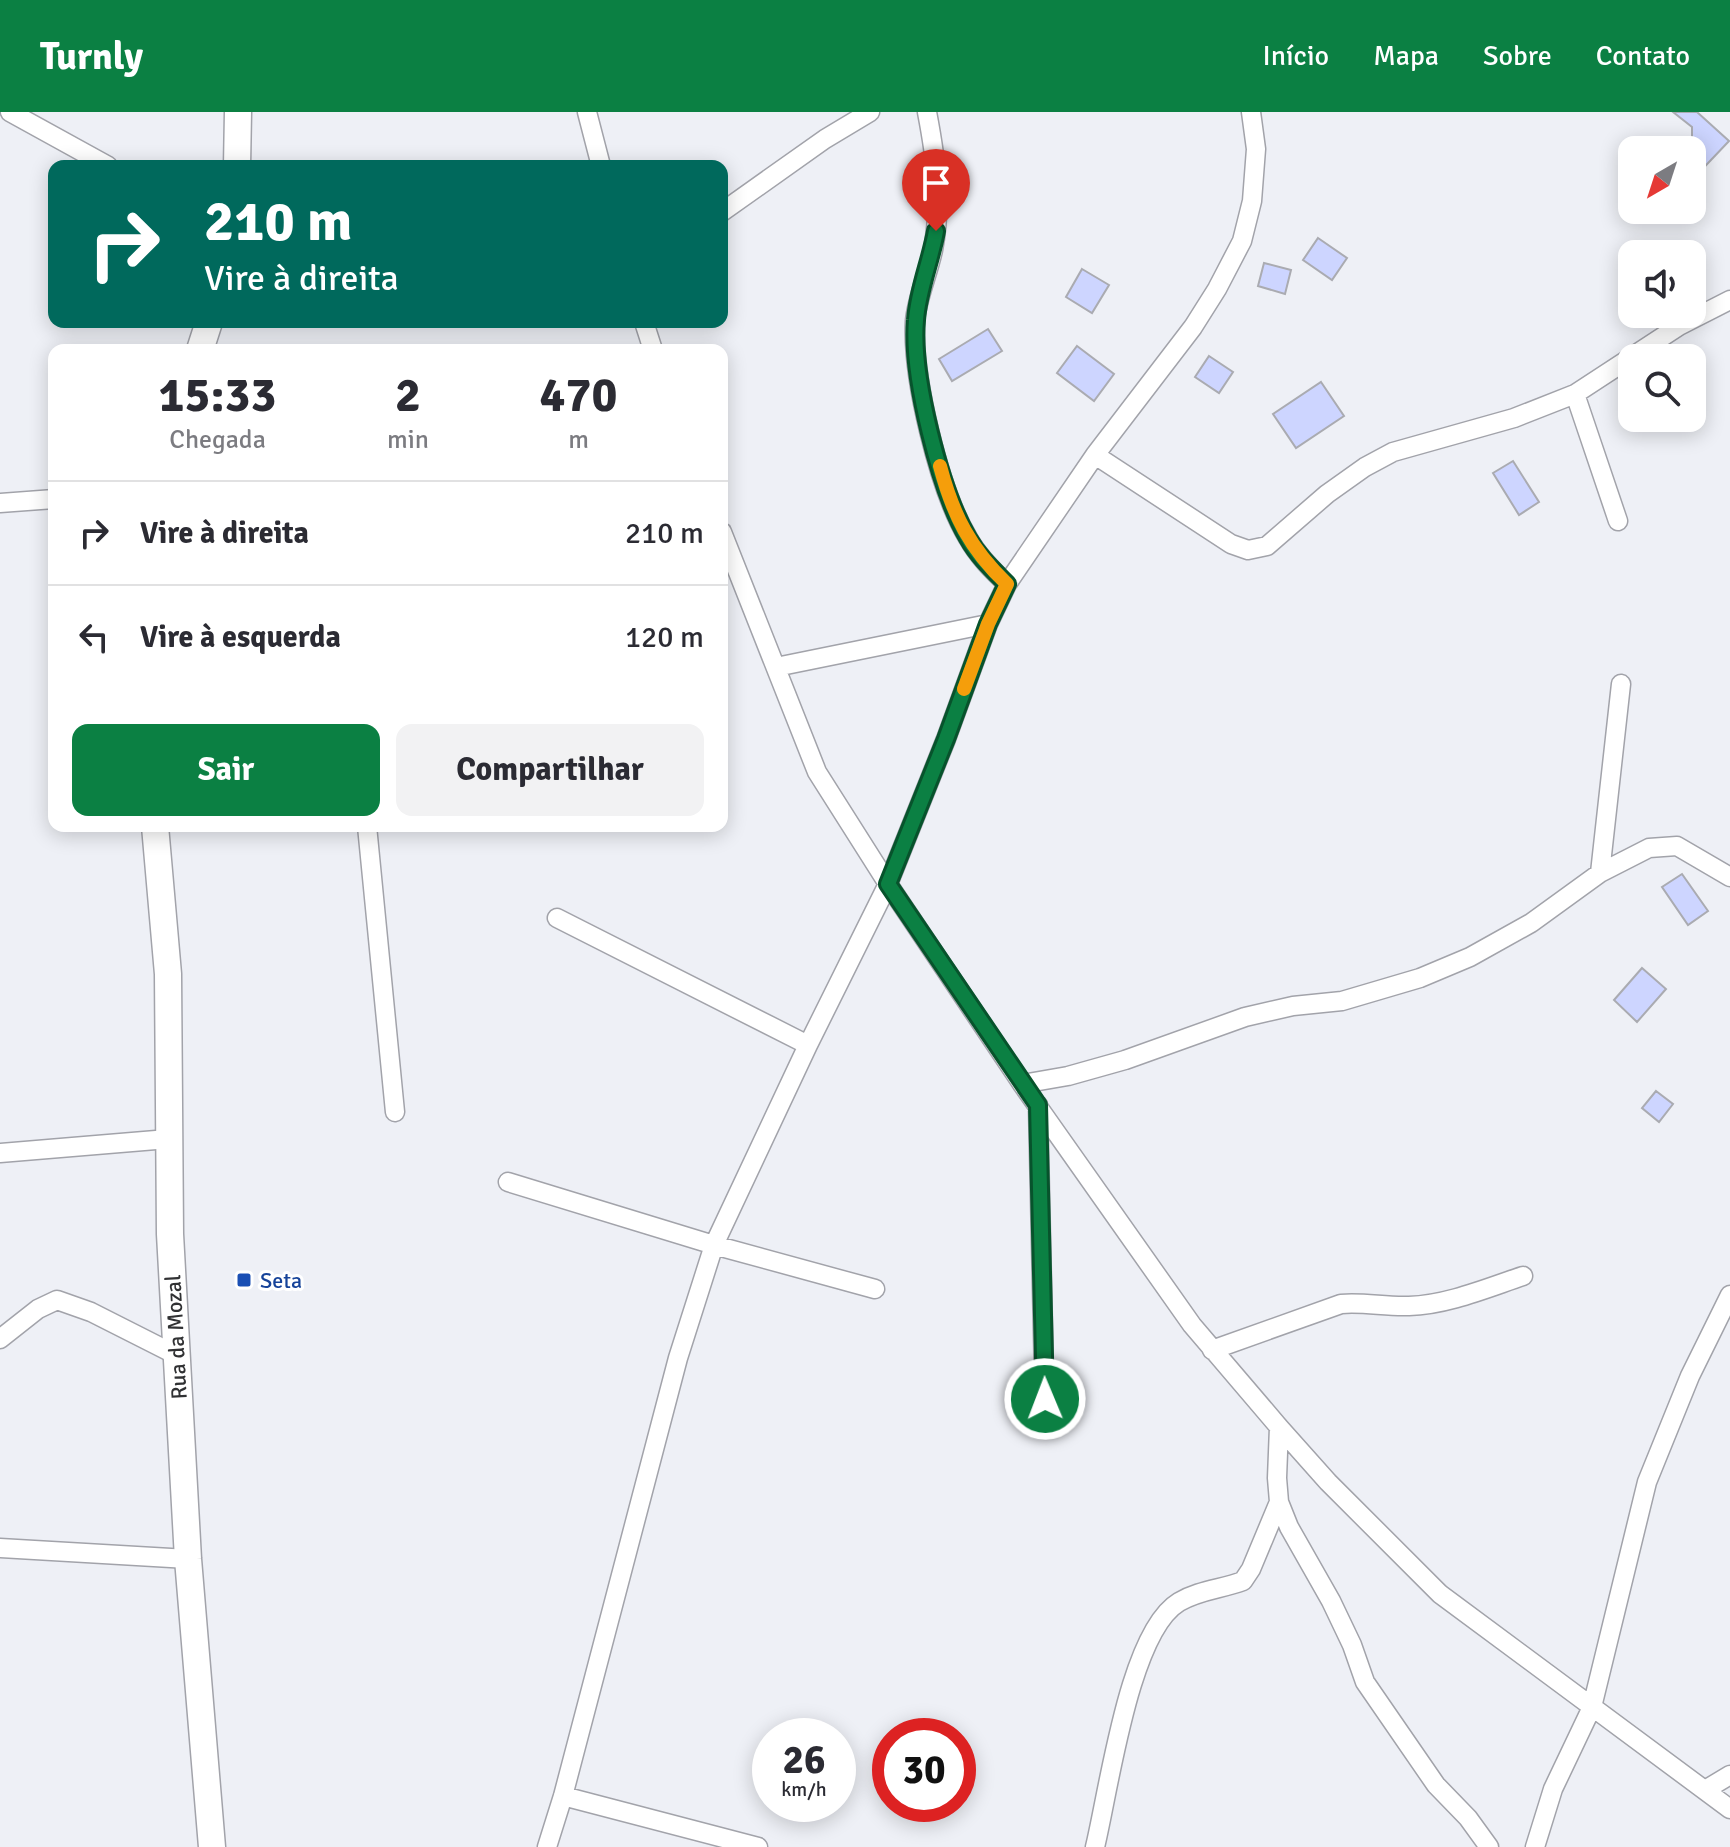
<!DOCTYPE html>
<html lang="pt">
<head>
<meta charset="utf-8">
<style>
  :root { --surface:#fff; --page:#f2f2f3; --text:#2b2b33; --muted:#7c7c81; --line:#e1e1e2; --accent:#0b8043 }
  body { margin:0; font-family:Signika,sans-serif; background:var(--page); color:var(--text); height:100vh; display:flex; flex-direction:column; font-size:30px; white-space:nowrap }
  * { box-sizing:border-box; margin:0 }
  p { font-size:26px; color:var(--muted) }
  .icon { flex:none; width:44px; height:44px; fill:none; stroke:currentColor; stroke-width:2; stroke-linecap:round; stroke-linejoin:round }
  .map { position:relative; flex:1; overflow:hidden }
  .details { position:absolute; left:48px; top:232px; width:680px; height:488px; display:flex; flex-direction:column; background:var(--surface); border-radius:16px; box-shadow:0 4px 20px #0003 }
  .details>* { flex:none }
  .banner { position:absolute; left:48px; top:48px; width:680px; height:168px; border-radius:16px; box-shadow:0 4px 20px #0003; background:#00695c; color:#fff; overflow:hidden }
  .needle { width:52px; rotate:219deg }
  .fabs { position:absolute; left:1618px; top:24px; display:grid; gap:16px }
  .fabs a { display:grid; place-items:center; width:88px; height:88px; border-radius:16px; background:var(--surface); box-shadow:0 4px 20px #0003; font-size:40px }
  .speed { position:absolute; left:752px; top:1606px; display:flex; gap:16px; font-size:40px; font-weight:700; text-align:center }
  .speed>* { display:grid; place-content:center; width:104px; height:104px; border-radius:50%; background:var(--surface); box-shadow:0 4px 20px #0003; line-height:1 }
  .speed small { font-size:20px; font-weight:400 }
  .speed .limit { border:12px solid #d22; background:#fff; color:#111 }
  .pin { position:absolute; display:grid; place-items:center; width:68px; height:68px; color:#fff; margin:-82px -34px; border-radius:50% 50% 50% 0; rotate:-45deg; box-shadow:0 0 8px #0007 }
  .pin .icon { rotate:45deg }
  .me { position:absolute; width:88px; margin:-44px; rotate:359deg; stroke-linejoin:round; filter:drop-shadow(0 0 6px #0008) }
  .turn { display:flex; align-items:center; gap:28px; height:168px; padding:0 24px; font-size:36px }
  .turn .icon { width:104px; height:104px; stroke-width:2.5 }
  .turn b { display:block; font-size:56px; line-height:68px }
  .eta { display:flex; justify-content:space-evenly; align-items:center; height:136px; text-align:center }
  .eta b { font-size:48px; font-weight:800; line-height:56px }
  .cta { display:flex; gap:16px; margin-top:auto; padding:16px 24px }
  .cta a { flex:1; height:92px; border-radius:16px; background:var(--accent); color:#fff; font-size:32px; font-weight:800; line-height:92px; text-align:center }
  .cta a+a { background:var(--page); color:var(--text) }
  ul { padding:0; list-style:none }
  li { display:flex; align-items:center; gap:24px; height:104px; padding:0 24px; border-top:2px solid var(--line) }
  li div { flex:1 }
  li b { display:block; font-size:30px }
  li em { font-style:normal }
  header { display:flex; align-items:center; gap:48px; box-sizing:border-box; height:112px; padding:0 40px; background:var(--accent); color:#fff }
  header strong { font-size:38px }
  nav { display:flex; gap:44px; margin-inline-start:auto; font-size:28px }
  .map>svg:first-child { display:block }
  .building { fill:#cdd5ff; stroke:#aaabb1; stroke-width:2 }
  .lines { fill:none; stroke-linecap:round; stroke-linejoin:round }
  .street-casing { stroke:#a2a3aa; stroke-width:21 }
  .secondary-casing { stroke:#a2a3aa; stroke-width:29 }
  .street { stroke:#fff; stroke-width:18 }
  .secondary { stroke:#fff; stroke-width:26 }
  .route-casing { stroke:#07532c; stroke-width:20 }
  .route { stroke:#0b8043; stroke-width:14 }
  .slow { stroke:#f59e0b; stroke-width:14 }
  .transit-dot { fill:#1a4fb4; stroke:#fff; stroke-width:3 }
  .labels { text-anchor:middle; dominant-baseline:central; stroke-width:6; stroke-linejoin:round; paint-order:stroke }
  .transit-label { font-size:22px; fill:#164399; stroke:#fff; text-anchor:start }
  .street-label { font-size:22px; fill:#303133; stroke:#fff }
</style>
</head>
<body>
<header>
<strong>Turnly</strong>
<nav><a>Início</a><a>Mapa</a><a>Sobre</a><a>Contato</a></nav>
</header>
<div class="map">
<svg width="1730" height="1735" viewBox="0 0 1730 1735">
  <rect width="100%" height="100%" fill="#eef0f6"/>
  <!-- building -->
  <path class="building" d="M1673 0H1697L1729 29 1692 68V15Z
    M1318 126 1347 146 1332 168 1303 148Z
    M1264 151 1291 158 1285 182 1258 174Z
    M1082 157 1109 173 1092 201 1066 185Z
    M988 217 1002 239 952 269 939 247Z
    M1077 234 1114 262 1094 289 1057 261Z
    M1209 244 1233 260 1219 281 1195 265Z
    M1321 270 1344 304 1296 336 1273 302Z
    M1513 349 1539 390 1519 403 1493 361Z
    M1682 762 1708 799 1688 813 1662 775Z
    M1642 856 1666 877 1637 910 1614 888Z
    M1656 979 1673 992 1659 1010 1642 996Z"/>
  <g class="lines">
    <defs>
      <path id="street" d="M10 0 108 54
        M587 0 601 54
        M927 0C936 47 942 91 933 138 928 162 917 186 915 209 912 265 939 378 968 426 978 444 992 458 1007 472
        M722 100 825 27 870 0
        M644 210 653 238
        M1575 282 1618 409
        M1095 343 1231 432 1248 438 1267 434 1327 382 1365 355 1393 340 1514 306 1575 282 1679 214 1730 188
        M0 391 54 387
        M722 420 817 660 888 772 1022 972 1192 1213 1279 1315 1328 1370 1440 1482 1730 1697
        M776 555 988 512
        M367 714 395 1000
        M1600 761 1621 572
        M557 806 808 933
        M1022 972 1068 964 1125 948 1245 905 1293 894 1342 889 1420 866 1470 845 1531 811 1600 761 1649 736 1677 734 1730 765
        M1038 993 1045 1311
        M0 1041 168 1027
        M508 1070 714 1133 875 1177
        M0 1227 38 1197 57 1188 91 1200 178 1244
        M1212 1238 1341 1192C1364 1190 1386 1195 1409 1194 1447 1193 1487 1176 1523 1164
        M1279 1315 1277 1366 1279 1390 1289 1415 1331 1489 1352 1533 1365 1570 1436 1673 1468 1706 1489 1735
        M0 1436 188 1447
        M1705 1678 1730 1663
        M563 1684 758 1735
        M547 1735 563 1684 678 1246 714 1133 808 933 888 772 946 627 988 512 1007 472 1095 343 1193 215 1217 177 1242 129 1252 89 1256 37 1251 0
        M1095 1735C1109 1678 1129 1520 1179 1490 1199 1478 1222 1477 1243 1469L1251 1457 1279 1390
        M1535 1735 1553 1677 1592 1595 1647 1370 1690 1264 1730 1183"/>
      <path id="secondary" d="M237 54 238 0
        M200 238 209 210
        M155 714 168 862 170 1122 188 1447 212 1735"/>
    </defs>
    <!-- street casing -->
    <use href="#street" class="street-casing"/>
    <!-- secondary casing -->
    <use href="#secondary" class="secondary-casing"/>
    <!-- street -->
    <use href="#street" class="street"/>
    <!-- secondary -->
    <use href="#secondary" class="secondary"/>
  </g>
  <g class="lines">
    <defs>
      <path id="route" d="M936 119C931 148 918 178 916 208 911 263 940 378 968 426 978 444 992 457 1007 472L988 512 946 627 888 772 1038 993 1045 1287"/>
    </defs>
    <!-- route casing -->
    <use href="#route" class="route-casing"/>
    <!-- route -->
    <use href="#route" class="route"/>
    <!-- slow -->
    <path class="slow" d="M940 354C953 403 970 437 1007 472L988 512 964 577"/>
  </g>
  <!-- markers -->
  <rect class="transit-dot" x="236" y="1160" width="16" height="16" rx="4"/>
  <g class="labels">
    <!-- transit labels -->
    <g class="transit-label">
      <text x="260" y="1168">Seta</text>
    </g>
    <!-- street labels -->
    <g class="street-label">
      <text transform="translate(176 1225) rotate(-93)">Rua da Mozal</text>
    </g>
  </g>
</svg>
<div class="fabs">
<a><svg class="needle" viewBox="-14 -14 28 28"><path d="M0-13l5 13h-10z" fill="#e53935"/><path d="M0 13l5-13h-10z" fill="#7c7c81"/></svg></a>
<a><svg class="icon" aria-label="sound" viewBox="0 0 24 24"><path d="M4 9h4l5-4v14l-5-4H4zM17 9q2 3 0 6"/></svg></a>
<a><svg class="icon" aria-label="search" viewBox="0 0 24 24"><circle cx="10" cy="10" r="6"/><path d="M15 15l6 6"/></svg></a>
</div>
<div class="speed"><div>26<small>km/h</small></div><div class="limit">30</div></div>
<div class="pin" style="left:936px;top:119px;background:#d93025"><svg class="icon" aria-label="arrive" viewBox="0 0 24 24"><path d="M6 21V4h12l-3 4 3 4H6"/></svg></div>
<svg class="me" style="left:1045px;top:1287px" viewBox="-20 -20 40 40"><circle r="17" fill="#0b8043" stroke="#fff" stroke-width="3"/><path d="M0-11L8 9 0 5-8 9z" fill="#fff"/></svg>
<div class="banner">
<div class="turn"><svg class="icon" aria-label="right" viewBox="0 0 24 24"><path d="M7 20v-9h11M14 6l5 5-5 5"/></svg><div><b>210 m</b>Vire à direita</div></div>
</div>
<section class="details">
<div class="eta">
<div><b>15:33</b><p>Chegada</p></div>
<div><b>2</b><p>min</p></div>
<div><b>470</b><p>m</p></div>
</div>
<ul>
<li><svg class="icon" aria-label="right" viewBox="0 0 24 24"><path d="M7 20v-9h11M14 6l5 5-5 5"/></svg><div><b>Vire à direita</b></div><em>210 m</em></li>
<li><svg class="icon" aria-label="left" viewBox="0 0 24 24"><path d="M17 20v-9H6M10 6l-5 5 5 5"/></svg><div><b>Vire à esquerda</b></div><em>120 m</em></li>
</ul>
<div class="cta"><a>Sair</a><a>Compartilhar</a></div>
</section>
</div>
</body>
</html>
